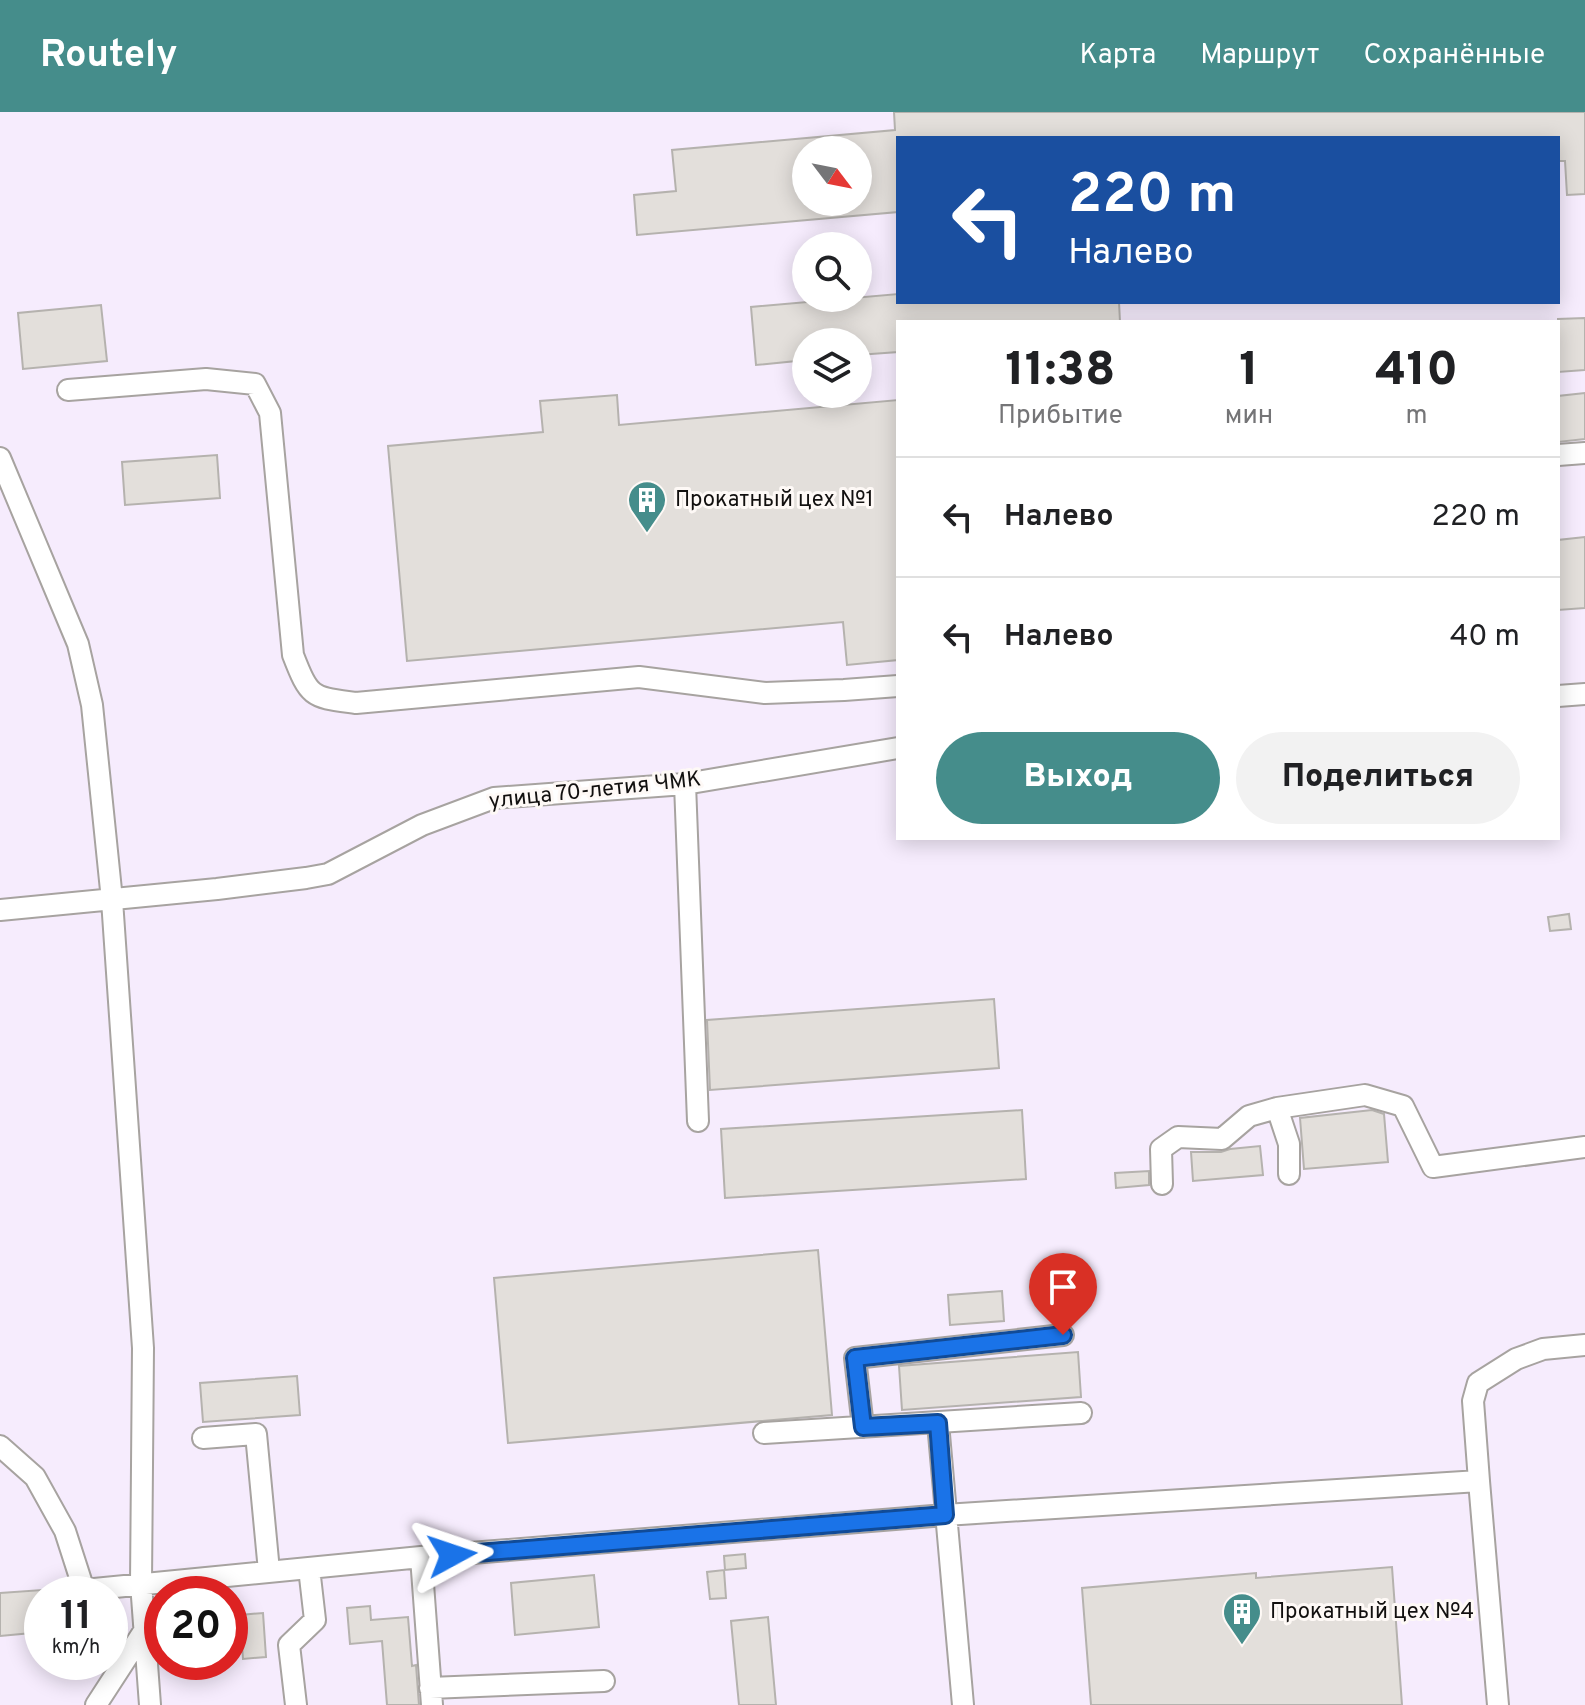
<!DOCTYPE html>
<html lang="ru">
<head>
<meta charset="utf-8">
<style>
  :root { --surface:#fff; --page:#f2f2f2; --text:#202124; --muted:#757577; --line:#e0e0e0; --accent:#458d8b }
  body { margin:0; font-family:Overpass,sans-serif; background:var(--page); color:var(--text); height:100vh; display:flex; flex-direction:column; font-size:30px; white-space:nowrap }
  * { box-sizing:border-box; margin:0 }
  p { font-size:26px; color:var(--muted) }
  .icon { flex:none; width:44px; height:44px; fill:none; stroke:currentColor; stroke-width:2; stroke-linecap:round; stroke-linejoin:round }
  .map { position:relative; flex:1; overflow:hidden }
  .drawer { position:absolute; left:896px; top:208px; width:664px; height:520px; display:flex; flex-direction:column; background:var(--surface); border-radius:0px; box-shadow:0 4px 20px #0003 }
  .drawer>* { flex:none }
  .guide { position:absolute; left:896px; top:24px; width:664px; height:168px; border-radius:0px; box-shadow:0 4px 20px #0003; background:#1a4fa0; color:#fff; overflow:hidden }
  .needle { width:52px; rotate:122deg }
  .tools { position:absolute; left:792px; top:24px; display:grid; gap:16px }
  .tools a { display:grid; place-items:center; width:80px; height:80px; border-radius:50%; background:var(--surface); box-shadow:0 4px 20px #0003; font-size:40px }
  .speed { position:absolute; left:24px; top:1464px; display:flex; gap:16px; font-size:40px; font-weight:700; text-align:center }
  .speed>* { display:grid; place-content:center; width:104px; height:104px; border-radius:50%; background:var(--surface); box-shadow:0 4px 20px #0003; line-height:1 }
  .speed small { font-size:20px; font-weight:400 }
  .speed .limit { border:12px solid #d22; background:#fff; color:#111 }
  .pin { position:absolute; display:grid; place-items:center; width:68px; height:68px; color:#fff; margin:-82px -34px; border-radius:50% 50% 50% 0; rotate:-45deg; box-shadow:0 0 8px #0007 }
  .pin .icon { rotate:45deg }
  .me { position:absolute; width:88px; margin:-44px; rotate:85deg; stroke-linejoin:round; filter:drop-shadow(0 0 6px #0008) }
  .turn { display:flex; align-items:center; gap:28px; height:168px; padding:0 40px; font-size:36px }
  .turn .icon { width:104px; height:104px; stroke-width:2.5 }
  .turn b { display:block; font-size:56px; line-height:68px }
  .eta { display:flex; justify-content:space-evenly; align-items:center; height:136px; text-align:center }
  .eta b { font-size:48px; font-weight:800; line-height:56px }
  .primary-button { display:flex; gap:16px; margin-top:auto; padding:16px 40px }
  .primary-button a { flex:1; height:92px; border-radius:48px; background:var(--accent); color:#fff; font-size:32px; font-weight:800; line-height:92px; text-align:center }
  .primary-button a+a { background:var(--page); color:var(--text) }
  ul { padding:0; list-style:none }
  li { display:flex; align-items:center; gap:24px; height:120px; padding:0 40px; border-top:2px solid var(--line) }
  li div { flex:1 }
  li b { display:block; font-size:30px }
  li em { font-style:normal }
  header { display:flex; align-items:center; gap:48px; box-sizing:border-box; height:112px; padding:0 40px; background:var(--accent); color:#fff }
  header strong { font-size:38px }
  nav { display:flex; gap:44px; margin-inline-start:auto; font-size:28px }
  .map>svg:first-child { display:block }
  .industrial { fill:#f6ecfd; fill-rule:evenodd }
  .building { fill:#e3dfdb; stroke:#b5b2ae; stroke-width:2; fill-rule:evenodd }
  .lines { fill:none; stroke-linecap:round; stroke-linejoin:round }
  .minor-casing { stroke:#a7a3a0; stroke-width:24 }
  .minor { stroke:#fff; stroke-width:20 }
  .route-casing { stroke:#114b97; stroke-width:20 }
  .route { stroke:#1a73e8; stroke-width:14 }
  .labels { text-anchor:middle; dominant-baseline:central; stroke-width:6; stroke-linejoin:round; paint-order:stroke }
  .poi-label { font-size:22px; fill:#12100f; stroke:#fef9f6; text-anchor:start }
  .street-label { font-size:22px; fill:#12100f; stroke:#fef9f6 }
</style>
</head>
<body>
<header>
<strong>Routely</strong>
<nav><a>Карта</a><a>Маршрут</a><a>Сохранённые</a></nav>
</header>
<div class="map">
<svg width="1585" height="1593" viewBox="0 0 1585 1593">
  <rect width="100%" height="100%" fill="#fef9f6"/>
  <!-- industrial -->
  <path class="industrial" d="M0 0H1585V1593H0ZM898 26H1558V190H898ZM806 38H858V90H806ZM806 134H858V186H806ZM898 210H1558V726H898ZM806 230H858V282H806ZM42 1482H110V1550H42ZM162 1482H230V1550H162Z"/>
  <!-- building -->
  <path class="building" d="M894 0H1585V82L1567 83 1565 49H1558V26H898V100L637 123 634 83 676 79 672 38 895 18ZM806 38H858V90H806Z
    M898 182V190H1119L1120 210H898V240L858 243V230H806V248L756 253 751 195Z
    M101 193 107 249 23 257 18 201Z
    M1585 206V258L1558 260V207Z
    M1585 281V327L1558 330V284Z
    M617 283 619 313 898 288V548L847 553 843 510 407 549 388 334 543 320 540 289Z
    M217 343 220 386 125 393 122 350Z
    M1585 425V496L1558 498V428Z
    M1569 802 1571 817 1550 819 1548 805Z
    M994 887 999 956 710 978 707 908Z
    M1022 998 1026 1067 725 1086 721 1017Z
    M1372 998 1384 1002 1388 1050 1304 1057 1300 1006Z
    M1260 1034 1263 1063 1193 1069 1191 1040H1221L1230 1037Z
    M1149 1059V1073L1116 1076 1115 1061Z
    M818 1138 832 1303 508 1331 494 1166Z
    M1002 1179 1004 1209 950 1213 948 1183Z
    M1078 1240 1081 1285 902 1298 899 1254Z
    M297 1264 300 1303 203 1310 200 1271Z
    M745 1442 746 1456 725 1458 724 1444Z
    M1392 1455 1402 1593H1091L1082 1476 1256 1461V1466Z
    M724 1458 726 1486 710 1487 707 1460Z
    M594 1463 599 1515 515 1523 511 1471Z
    M42 1478V1520L0 1524V1481Z
    M370 1494 371 1508 408 1505 412 1554 416 1553 419 1593H387L382 1529 350 1532 347 1496Z
    M263 1501 266 1545 243 1547 240 1503Z
    M768 1505 776 1593H739L731 1509Z"/>
  <g class="lines">
    <defs>
      <path id="minor" d="M68 278 206 267 255 272 270 301 293 543C310 587 312 585 356 591L639 565 765 581 844 578 898 574
        M1558 343 1585 341
        M0 346 78 532 92 593 112 788 143 1236 141 1471 150 1593
        M1558 584 1585 582
        M685 672 698 1009
        M0 798 217 777 306 766 328 762 422 713 494 686 685 672 898 636
        M1277 996 1289 1032V1062
        M1162 1072 1161 1037 1178 1025 1222 1027 1249 1004 1277 996 1365 983 1403 994 1433 1055 1585 1035
        M938 1311 963 1593
        M863 1315 855 1246 1063 1223
        M764 1321 1081 1301
        M203 1326 256 1322 269 1459
        M0 1334 35 1365 65 1419 84 1478 421 1445 945 1403 1479 1369 1473 1289 1478 1271 1516 1247 1543 1237 1585 1233
        M1479 1369 1498 1593
        M421 1445 432 1593
        M430 1576 604 1569
        M96 1593 144 1519
        M296 1593 289 1533 315 1508 309 1456"/>
    </defs>
    <!-- minor casing -->
    <use href="#minor" class="minor-casing"/>
    <!-- minor -->
    <use href="#minor" class="minor"/>
  </g>
  <g class="lines">
    <defs>
      <path id="route" d="M452 1443 945 1403 938 1311 863 1315 855 1246 1063 1223"/>
    </defs>
    <!-- route casing -->
    <use href="#route" class="route-casing"/>
    <!-- route -->
    <use href="#route" class="route"/>
  </g>
  <!-- icons -->
  <defs>
    <symbol id="building-pin" viewBox="-11 -11 22 30"><path d="M0 17L-7.5 6A9.5 9.5 0 1 1 7.5 6Z" fill="#458d8b" stroke="#fef9f6"/><path d="M-4-6H4V6H1V3H-1V6H-4ZM-2.5-4.3h1.7v1.8h-1.7ZM.8-4.3h1.7v1.8H.8ZM-2.5-1h1.7V.8h-1.7ZM.8-1h1.7V.8H.8Z" fill="#fff"/></symbol>
  </defs>
  <g fill-rule="evenodd">
    <use href="#building-pin" x="625" y="366" width="44" height="60"/>
    <use href="#building-pin" x="1220" y="1478" width="44" height="60"/>
  </g>
  <g class="labels">
    <!-- poi labels -->
    <g class="poi-label">
      <text x="675" y="388">Прокатный цех №1</text>
      <text x="1270" y="1500">Прокатный цех №4</text>
    </g>
    <!-- street labels -->
    <g class="street-label">
      <text transform="translate(595 679) rotate(-6)">улица 70-летия ЧМК</text>
    </g>
  </g>
</svg>
<div class="tools">
<a><svg class="needle" viewBox="-14 -14 28 28"><path d="M0-13l5 13h-10z" fill="#e53935"/><path d="M0 13l5-13h-10z" fill="#757577"/></svg></a>
<a><svg class="icon" aria-label="search" viewBox="0 0 24 24"><circle cx="10" cy="10" r="6"/><path d="M15 15l6 6"/></svg></a>
<a><svg class="icon" aria-label="layers" viewBox="0 0 24 24"><path d="M12 4l9 5-9 5-9-5zM3 14l9 5 9-5"/></svg></a>
</div>
<div class="speed"><div>11<small>km/h</small></div><div class="limit">20</div></div>
<div class="pin" style="left:1063px;top:1223px;background:#d93025"><svg class="icon" aria-label="arrive" viewBox="0 0 24 24"><path d="M6 21V4h12l-3 4 3 4H6"/></svg></div>
<svg class="me" style="left:452px;top:1443px" viewBox="-20 -20 40 40"><path d="M0-17L14 15 0 8-14 15z" fill="#1a73e8" stroke="#fff" stroke-width="4"/></svg>
<div class="guide">
<div class="turn"><svg class="icon" aria-label="left" viewBox="0 0 24 24"><path d="M17 20v-9H6M10 6l-5 5 5 5"/></svg><div><b>220 m</b>Налево</div></div>
</div>
<section class="drawer">
<div class="eta">
<div><b>11:38</b><p>Прибытие</p></div>
<div><b>1</b><p>мин</p></div>
<div><b>410</b><p>m</p></div>
</div>
<ul>
<li><svg class="icon" aria-label="left" viewBox="0 0 24 24"><path d="M17 20v-9H6M10 6l-5 5 5 5"/></svg><div><b>Налево</b></div><em>220 m</em></li>
<li><svg class="icon" aria-label="left" viewBox="0 0 24 24"><path d="M17 20v-9H6M10 6l-5 5 5 5"/></svg><div><b>Налево</b></div><em>40 m</em></li>
</ul>
<div class="primary-button"><a>Выход</a><a>Поделиться</a></div>
</section>
</div>
</body>
</html>
